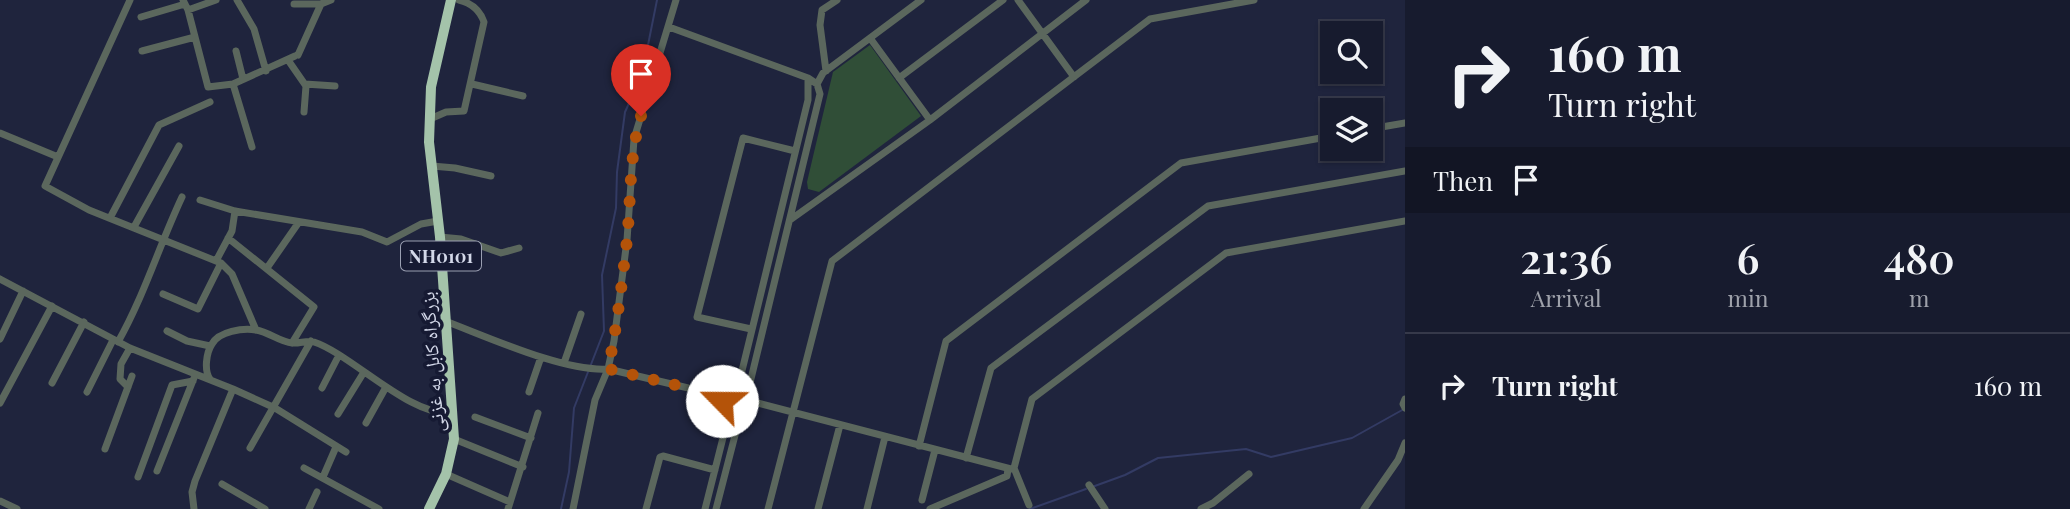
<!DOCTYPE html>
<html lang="en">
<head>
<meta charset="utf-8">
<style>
  :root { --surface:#171b2e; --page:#24283a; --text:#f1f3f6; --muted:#9ea1aa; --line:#36394a }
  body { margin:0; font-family:"Playfair Display","Noto Naskh Arabic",serif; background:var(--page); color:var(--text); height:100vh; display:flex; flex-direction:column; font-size:26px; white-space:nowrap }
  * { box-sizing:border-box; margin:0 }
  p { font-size:23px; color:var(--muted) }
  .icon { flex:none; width:38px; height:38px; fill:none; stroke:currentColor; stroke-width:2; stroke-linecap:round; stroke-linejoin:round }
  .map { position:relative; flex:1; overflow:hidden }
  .drawer { display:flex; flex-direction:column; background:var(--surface); width:665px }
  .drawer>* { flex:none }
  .banner { background:#171b2e; color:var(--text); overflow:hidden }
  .buttons { position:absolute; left:1320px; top:21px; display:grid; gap:14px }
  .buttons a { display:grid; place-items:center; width:63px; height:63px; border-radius:0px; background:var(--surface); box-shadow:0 2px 5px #0004,0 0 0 2px var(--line); font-size:35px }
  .pin { position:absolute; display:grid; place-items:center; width:60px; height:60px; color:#fff; margin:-72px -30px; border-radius:50% 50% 50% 0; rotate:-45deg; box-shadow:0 0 7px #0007 }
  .pin .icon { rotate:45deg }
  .me { position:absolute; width:77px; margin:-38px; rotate:293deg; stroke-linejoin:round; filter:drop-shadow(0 0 5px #0008) }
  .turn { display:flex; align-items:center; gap:24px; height:147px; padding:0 28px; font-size:32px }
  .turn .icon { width:91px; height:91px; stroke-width:2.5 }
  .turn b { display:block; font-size:49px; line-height:60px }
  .then { display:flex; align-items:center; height:66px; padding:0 28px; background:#0003; gap:14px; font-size:26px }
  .eta { display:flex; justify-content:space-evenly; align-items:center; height:119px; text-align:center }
  .eta b { font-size:42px; font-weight:600; line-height:49px }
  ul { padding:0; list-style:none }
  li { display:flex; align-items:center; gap:21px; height:105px; padding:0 28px; border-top:2px solid var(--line) }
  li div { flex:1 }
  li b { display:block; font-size:26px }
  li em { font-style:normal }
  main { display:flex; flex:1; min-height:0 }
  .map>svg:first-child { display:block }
  .green { fill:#304e37 }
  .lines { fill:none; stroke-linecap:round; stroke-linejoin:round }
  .stream { stroke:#333b64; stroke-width:2 }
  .minor { stroke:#5b675d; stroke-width:7 }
  .highway { stroke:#a4c3aa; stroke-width:10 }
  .route { stroke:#b45309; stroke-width:12; stroke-dasharray:0 21.6 }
  .labels { text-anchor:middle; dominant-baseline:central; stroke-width:7; stroke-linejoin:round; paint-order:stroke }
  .shield { fill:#161a33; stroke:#9a9fb2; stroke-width:2 }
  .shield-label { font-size:18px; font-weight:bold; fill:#d3d8e9 }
  .street-label { font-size:19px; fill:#d3d8e9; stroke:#161a33 }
</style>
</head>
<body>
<main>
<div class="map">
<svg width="1405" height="509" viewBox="0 0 1405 509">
  <rect width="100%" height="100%" fill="#1f243d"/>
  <!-- green -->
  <path class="green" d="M870 45 921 116 819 192 808 189 807 182 833 72Z"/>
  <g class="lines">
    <!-- stream -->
    <path class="stream" d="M590 367 604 331 602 275 616 208 617 172 625 112 642 75 657 0
      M1092 487 1125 475 1158 458 1246 449 1271 457 1352 438 1404 409
      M561 509 569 472 574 408 588 372
      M1030 509 1086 489"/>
    <!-- minor -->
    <path class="minor" d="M130 0 45 186 89 210 221 263 232 274 256 330
      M183 0 188 10 208 87 233 84 295 56
      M237 0 254 29 266 71
      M1018 0 1074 77
      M294 4H321L331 0
      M188 10 216 0
      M141 17 185 4
      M669 27 808 78 817 84 820 94 749 387C763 405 743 424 725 410L722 396C727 384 738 380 749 387
      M870 38 930 120
      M142 51 195 37
      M236 51 243 79
      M298 55 321 4
      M288 60 306 86 304 112
      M826 71 820 25 822 10 837 0
      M899 78 1003 0
      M233 84 252 147
      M305 84 335 86
      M472 84 523 96
      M817 84 823 73 921 0
      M430 119 446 112 464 111 484 22C480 10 471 3 459 0
      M1370 129 1405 123
      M0 133 58 157
      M432 166 455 168 491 176
      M200 200 235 211 362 232 387 242 421 224 438 221
      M110 218 159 125 210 102
      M790 220 930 120 1086 0
      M134 227 179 146
      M440 237 461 239 501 253 519 248
      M228 238 314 307 292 343
      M216 261 232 231 235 211
      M267 268 299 222
      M0 279 130 348 233 389 275 408 346 452
      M163 294 198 309 221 263
      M445 321C488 337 564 372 608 369L722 396
      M751 329 697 317 743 138 795 151
      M167 331 187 341 210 346
      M0 339 23 291
      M118 342C144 296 159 246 182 197
      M564 363 581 314
      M210 379C204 371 206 353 212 344 219 331 243 328 256 330 269 332 280 342 292 343 299 344 307 340 314 342 351 354 414 420 452 412
      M52 383 84 322
      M739 383 808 100V78
      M128 387 120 379 121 364 130 348
      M322 388 339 355
      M87 392 113 340
      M529 392 541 357
      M1405 399 1403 404 1405 408
      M754 402 1011 469 1014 468 1032 399 1226 253 1405 221
      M0 403 52 306
      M338 414 364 372
      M475 417 531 438
      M366 423 386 387
      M454 439 523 467
      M919 446 946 341 1181 163 1332 136
      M250 448 311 341
      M105 449 132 376
      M966 458 991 368 1208 206 1405 171
      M304 468 379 509
      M1014 468 1029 505
      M157 471 194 378
      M446 474 510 502
      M138 477 172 385 193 381
      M323 477 336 447
      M222 484 265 509
      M1089 485 1105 509
      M922 500 935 450
      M0 501 17 509
      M194 509 192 492 195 481 233 389
      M309 509 317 492
      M508 509 538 413
      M573 509 595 400 608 369 614 341 627 240 634 139 676 0
      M646 509 660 457 663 456 715 470
      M705 509 729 414
      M716 509 740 416
      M768 509 832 261 1150 19 1254 0
      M818 509 840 425
      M867 509 885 437
      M930 509 1007 476 1008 469
      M1201 509 1213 503 1249 474
      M1364 509 1398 460 1405 443"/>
    <!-- highway -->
    <path class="highway" d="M429 509 446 474 454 439 440 237 429 142 431 87 451 0"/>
  </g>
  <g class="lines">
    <!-- route -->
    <path class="route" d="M641 116C629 156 631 199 627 240 622 283 617 327 608 369L722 396V401"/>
  </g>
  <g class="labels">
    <!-- shield labels -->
    <rect class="shield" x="401" y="241.5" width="80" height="29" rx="5"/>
    <g class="shield-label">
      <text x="441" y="256">NH0101</text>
    </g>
    <!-- street labels -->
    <g class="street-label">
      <text transform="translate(431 362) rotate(-94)">بزرگراه کابل به غزنی</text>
    </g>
  </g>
</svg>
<div class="buttons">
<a><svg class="icon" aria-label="search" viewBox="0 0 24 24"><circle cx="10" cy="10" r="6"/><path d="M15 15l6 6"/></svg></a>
<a><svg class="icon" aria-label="layers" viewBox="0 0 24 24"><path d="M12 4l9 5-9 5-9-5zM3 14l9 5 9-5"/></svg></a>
</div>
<div class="pin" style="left:641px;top:116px;background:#d93025"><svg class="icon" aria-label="arrive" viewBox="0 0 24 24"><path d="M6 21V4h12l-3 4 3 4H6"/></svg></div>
<svg class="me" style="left:722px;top:401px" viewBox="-20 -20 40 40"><circle r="19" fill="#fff"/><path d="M0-13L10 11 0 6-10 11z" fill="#b45309"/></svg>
</div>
<section class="drawer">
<div class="banner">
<div class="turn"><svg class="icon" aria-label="right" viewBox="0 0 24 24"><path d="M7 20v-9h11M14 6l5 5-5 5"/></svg><div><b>160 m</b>Turn right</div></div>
<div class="then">Then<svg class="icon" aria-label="arrive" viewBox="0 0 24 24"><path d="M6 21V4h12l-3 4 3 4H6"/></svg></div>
</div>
<div class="eta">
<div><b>21:36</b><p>Arrival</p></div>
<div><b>6</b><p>min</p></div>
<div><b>480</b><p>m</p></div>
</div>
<ul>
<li><svg class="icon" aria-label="right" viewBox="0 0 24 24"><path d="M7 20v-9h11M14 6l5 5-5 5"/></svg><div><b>Turn right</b></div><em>160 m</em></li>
</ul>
</section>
</main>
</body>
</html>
